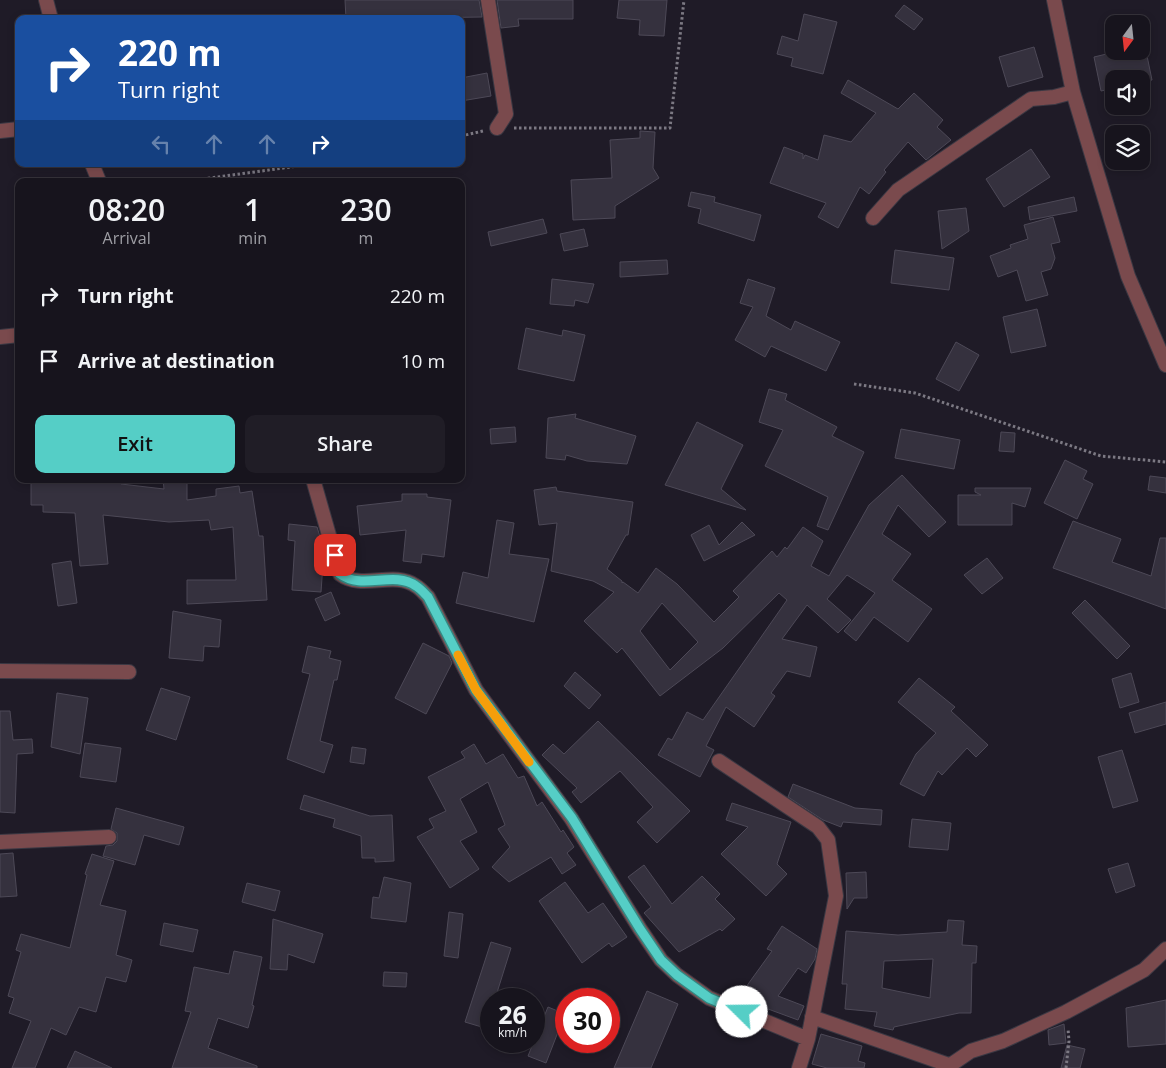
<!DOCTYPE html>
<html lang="en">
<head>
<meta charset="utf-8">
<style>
  :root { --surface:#17141d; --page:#201d26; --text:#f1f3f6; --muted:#9e9ea4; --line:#36333b; --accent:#55cec6 }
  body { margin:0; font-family:"Open Sans",sans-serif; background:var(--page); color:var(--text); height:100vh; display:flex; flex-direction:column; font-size:19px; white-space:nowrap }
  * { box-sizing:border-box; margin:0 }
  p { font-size:16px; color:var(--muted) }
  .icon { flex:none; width:28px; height:28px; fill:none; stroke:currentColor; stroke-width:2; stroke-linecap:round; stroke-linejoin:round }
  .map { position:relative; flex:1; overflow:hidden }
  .drawer { position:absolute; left:15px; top:178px; width:450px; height:305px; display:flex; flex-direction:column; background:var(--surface); border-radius:10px; box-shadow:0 2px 8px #0003,0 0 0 1px var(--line) }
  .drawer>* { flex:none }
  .top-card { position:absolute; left:15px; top:15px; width:450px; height:152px; border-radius:10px; box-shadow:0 2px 8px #0003,0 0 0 1px var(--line); background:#1a4fa0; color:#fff; overflow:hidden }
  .needle { width:32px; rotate:195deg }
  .fabs { position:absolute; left:1105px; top:15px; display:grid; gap:10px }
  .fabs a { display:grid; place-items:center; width:45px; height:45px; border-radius:10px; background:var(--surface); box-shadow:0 2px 8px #0003,0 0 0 1px var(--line); font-size:25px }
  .speed { position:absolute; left:480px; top:988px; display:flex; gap:10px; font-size:25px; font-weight:700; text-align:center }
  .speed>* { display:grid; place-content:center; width:65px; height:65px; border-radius:50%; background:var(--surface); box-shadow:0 2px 8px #0003,0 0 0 1px var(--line); line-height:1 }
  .speed small { font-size:12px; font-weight:400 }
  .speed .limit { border:8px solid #d22; background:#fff; color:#111 }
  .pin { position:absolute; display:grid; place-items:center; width:42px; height:42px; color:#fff; margin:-21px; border-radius:10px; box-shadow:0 2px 8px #0006 }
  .me { position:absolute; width:55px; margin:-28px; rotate:292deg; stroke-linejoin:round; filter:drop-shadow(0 0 4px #0008) }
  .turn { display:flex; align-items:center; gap:18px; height:105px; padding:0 20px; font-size:22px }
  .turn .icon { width:65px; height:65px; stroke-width:2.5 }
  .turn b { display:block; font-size:35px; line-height:42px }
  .lanes { display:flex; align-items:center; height:48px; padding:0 20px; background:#0003; justify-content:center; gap:25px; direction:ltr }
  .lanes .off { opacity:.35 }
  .eta { display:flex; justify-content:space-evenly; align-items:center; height:85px; text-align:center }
  .eta b { font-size:30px; font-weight:600; line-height:35px }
  .cta { display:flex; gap:10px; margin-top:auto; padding:10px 20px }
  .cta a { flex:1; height:58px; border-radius:10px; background:var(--accent); color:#111; font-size:20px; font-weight:600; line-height:58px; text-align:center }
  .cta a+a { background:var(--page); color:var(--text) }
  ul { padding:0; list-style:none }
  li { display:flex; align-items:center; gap:15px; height:65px; padding:0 20px }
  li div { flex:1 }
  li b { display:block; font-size:19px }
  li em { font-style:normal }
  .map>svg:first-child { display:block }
  .building { fill:#35313e; stroke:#4d4957; fill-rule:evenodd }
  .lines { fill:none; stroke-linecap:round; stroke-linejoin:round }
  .minor-casing { stroke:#3b3843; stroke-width:16 }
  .path { stroke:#7c7983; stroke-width:3; stroke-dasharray:2.5 2.5; stroke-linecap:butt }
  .minor { stroke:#7a4a4d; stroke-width:14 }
  .route-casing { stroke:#378681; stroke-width:12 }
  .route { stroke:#55cec6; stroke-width:9 }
  .slow { stroke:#f59e0b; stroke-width:9 }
</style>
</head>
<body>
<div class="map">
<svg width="1166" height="1068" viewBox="0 0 1166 1068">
  <rect width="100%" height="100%" fill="#1f1b27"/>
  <!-- building -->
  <path class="building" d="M345 0H479L482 17 346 19Z
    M497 0H573V19H518L519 26 501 28Z
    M619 0H667L664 36 639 35 640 20 617 18Z
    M904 5 923 19 914 30 895 16Z
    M804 14 837 22 823 74 791 66 793 58 777 54 782 36 798 41Z
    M1034 47 1043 77 1008 87 999 57Z
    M1119 51H1146L1152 80 1141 82V79H1114V88L1101 91 1094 57Z
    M487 73 491 96 461 101V78Z
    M848 80 898 109 914 93 943 120 937 127 951 140 926 160 908 142 884 170 886 172 869 194 860 187 838 228 818 217 826 203 770 183 784 147 803 154V159L805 155 818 160 824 135 851 142 876 113 841 93Z
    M640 131 655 132 653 168 659 178 615 206V218L573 220 571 180 612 178 610 140 640 138Z
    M1031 149 1050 177 1004 207 986 179Z
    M691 192 715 197 714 202 761 215 754 241 698 223 701 209 688 206Z
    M1074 197 1077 211 1030 220 1028 207Z
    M966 208 969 231 942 249 938 211Z
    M1053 217 1060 242 1051 244 1055 258 1051 269 1041 272 1048 295 1026 301 1017 270 998 277 990 256 1011 248 1010 245 1028 239 1024 225Z
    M543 219 547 233 491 246 488 232Z
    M584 229 588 246 564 251 560 234Z
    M895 250 954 258 949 290 891 283Z
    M667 260 668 274 620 277V262Z
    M552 279 594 284 588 303 575 300 574 306 550 304Z
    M748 279 775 288 766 316 791 330 795 321 840 342 826 371 771 346 765 357 735 340 753 307 740 303Z
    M1037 309 1046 346 1011 353 1003 317Z
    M526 328 562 336 563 330 585 335 574 381 518 369Z
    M956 342 979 355 959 391 936 379Z
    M769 389 787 394 785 400 837 427 832 436 864 452 828 530 817 526 828 497 765 466 783 430 759 422Z
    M576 414 575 418 636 436 627 464 587 461 566 455 565 460 546 458 548 418Z
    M697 422 743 445 721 489 746 510 665 485Z
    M515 427 516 442 491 444 490 429Z
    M901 429 960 440 954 469 895 458Z
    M1001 432 1015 433 1014 452 999 451Z
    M1065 460 1087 471 1083 479 1093 484 1077 519 1044 503Z
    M902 475 946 522 929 537 898 505 882 534 911 554 892 580 932 609 908 642 874 617 856 641 844 631 875 593 847 575 827 599 851 620 838 633 807 605 782 639 817 647 810 677 787 671 771 693 775 696 754 727 726 707 706 746 714 750 700 777 658 755 668 738 672 740 687 712 703 720 787 600 779 593 723 648 660 696 622 648 617 653 584 621 614 592 593 581 551 571 557 523 539 525 534 490 556 487 557 491 633 502 628 535H626L607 569 622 581V583L623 582 638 593 656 568 677 584 714 622 739 597 733 591 772 551 777 557 785 547 787 549 803 527 823 541 811 566 829 576 869 505ZM662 603 698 642 670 670 640 631Z
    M1150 476 1166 478V493L1148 490Z
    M31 479H122L121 484 164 489 163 479H187V500L216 496V489L239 486 240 493 252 491 259 536H263L267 600 187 604V580H236L233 527 211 530 209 520 169 522 103 515 108 564 80 566 75 513 43 512V505H31Z
    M975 488H1031L1025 507 1012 503V525H958V495H981L975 492Z
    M402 494H427V497L451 500 444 557 422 554 421 563 403 561 406 530 360 535 357 506 402 501Z
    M497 520 514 523 509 554 549 559 534 622 456 603 463 572 488 578Z
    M1073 521 1121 539 1112 562 1151 576 1160 538H1166V609L1053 568Z
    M742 522 755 535 704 561 691 535 709 525 719 545Z
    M289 524 317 527 324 550 321 592 292 590 295 541 288 540Z
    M987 558 1003 578 982 594 964 575Z
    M71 561 77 603 58 606 52 564Z
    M331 592 340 614 325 621 315 599Z
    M1085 600 1130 646 1117 659 1072 613Z
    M173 611 221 620 219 647 204 646 203 661 169 658Z
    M423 643 449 656 452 663 426 714 395 698Z
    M308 646 331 651 329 658 341 661 337 680H334L320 741 333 745 324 773 287 759 310 674 302 672Z
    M575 672 601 695 589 709 564 686Z
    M1131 673 1139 702 1120 708 1112 679Z
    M919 678 955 707 951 711 988 745 976 757 967 748 942 775 938 771 924 796 900 784 916 754 936 733 898 702Z
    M161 688 190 697 176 740 146 730Z
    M57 693 88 698 80 754 51 747Z
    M1166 702V724L1135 733 1129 713Z
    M0 711H10L13 740 32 739 33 753 17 754 15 813 0 812Z
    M598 721 690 811 657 843 637 822 653 807 620 771 581 803 572 792 577 788 542 755 553 744 564 754Z
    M85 743 121 748 116 782 80 777Z
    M474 744 486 764 503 754 518 778 524 776 537 806 542 802 561 832 563 830 574 847 567 853 576 865 562 874 551 857 509 882 492 867 510 847 498 829 505 825 488 782 460 799 477 832 460 841 479 869 450 888 417 837 434 828 429 819 446 811 428 777 465 758 461 752Z
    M352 747 366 749 364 764 350 762Z
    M1122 750 1138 801 1113 808 1098 757Z
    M793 784 855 808 882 810 881 825 843 822 841 827 823 820 788 797Z
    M304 795 370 816 392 815 394 861 375 862V858H362L361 836 333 827 335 819 300 809Z
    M732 803 791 822 777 864 787 874 766 896 721 854 748 827 726 820Z
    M116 808 184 827 179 845 144 835 135 865 103 856 106 846 113 845 117 841V833L111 829Z
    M912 819 951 823 948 850 909 847Z
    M13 853 17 896 0 897V854Z
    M92 854 114 861 100 905 126 911 116 955 132 960 126 982 106 977 96 1012 79 1007 66 1035 51 1028 35 1068H12L31 1021 9 1013 14 998 8 996 21 952 16 950 21 934 70 948 87 875 85 874Z
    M1128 863 1135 886 1116 893 1108 869Z
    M644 865 672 904 702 876 720 894 715 899 735 919 722 931 720 929 679 952 644 913 651 907 628 877Z
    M866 872 867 898H854L847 909 846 873Z
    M384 877 411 883 406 922 371 918 373 897 379 898Z
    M565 882 588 913 603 903 627 937 612 947 609 943 582 963 539 901Z
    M247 883 280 891 275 911 242 902Z
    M449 912 463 914 458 958 444 956Z
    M273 919 323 934 314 963 288 954 287 970 270 969Z
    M948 920 964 921 962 945 977 946 976 963H972L971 1013H959L894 1027 893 1030 874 1026 877 1012 845 1009 847 984H842L846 931 898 935 947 932ZM933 959 930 998 882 988 884 961Z
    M164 923 198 930 193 952 160 945Z
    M782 926 817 949 815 959 806 973 798 968 778 996 804 1006 798 1020 738 998 772 951 767 949Z
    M491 942 511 948 495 999H491V1019L488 1018 485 1028 465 1022Z
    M234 951 262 957 252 1005 254 1006 248 1028 218 1018 208 1048 257 1066V1068H172L191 1012 185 1011 194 967 229 974Z
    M384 972 407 973 406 987 383 986Z
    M647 991 678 1004 651 1068H614Z
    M1166 1000V1044L1128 1047 1126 1008Z
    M548 1007 565 1014 546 1063 528 1056Z
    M1064 1024 1066 1043 1049 1045 1048 1030Z
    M821 1034 862 1046 858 1061 865 1063 864 1068H827L812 1064Z
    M1067 1045 1085 1049 1080 1068H1061Z
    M75 1051 112 1068H67Z"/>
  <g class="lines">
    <defs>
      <path id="minor" d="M46 0 51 19
        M488 0 506 114 497 128
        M1054 0 1073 92 1128 276 1166 365
        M0 131 19 129
        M92 164 99 181
        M873 218 898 190 1031 99 1054 97 1073 92
        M0 337 19 335
        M313 479 340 574C363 591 393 570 416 586 421 589 424 593 428 597L476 690 571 818 640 929 661 960 677 975 709 998 808 1039
        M0 671 129 672
        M719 761 818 827 828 840 836 896 808 1039 799 1068
        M0 842 109 837
        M812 1017 949 1065
        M946 1068 971 1051 1003 1041 1066 1012 1144 970 1166 949"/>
    </defs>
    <!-- minor casing -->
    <use href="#minor" class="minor-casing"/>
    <!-- path -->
    <path class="path" d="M514 128H670L684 0
      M461 136 483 131
      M188 181 313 164
      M854 384 915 393 1101 456 1166 462
      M1066 1068 1069 1041 1068 1029"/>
    <!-- minor -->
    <use href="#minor" class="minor"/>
  </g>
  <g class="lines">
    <defs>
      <path id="route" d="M335 555 340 574C363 591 393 570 416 586 421 589 424 593 428 597L476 690 572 818 640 929 661 960 677 975 709 998 742 1012"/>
    </defs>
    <!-- route casing -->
    <use href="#route" class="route-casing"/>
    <!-- route -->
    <use href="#route" class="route"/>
    <!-- slow -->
    <path class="slow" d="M458 655 476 690 529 762"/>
  </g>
</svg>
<div class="fabs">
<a><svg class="needle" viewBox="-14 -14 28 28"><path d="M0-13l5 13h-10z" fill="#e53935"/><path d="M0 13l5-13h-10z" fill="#9e9ea4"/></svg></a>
<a><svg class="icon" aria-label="sound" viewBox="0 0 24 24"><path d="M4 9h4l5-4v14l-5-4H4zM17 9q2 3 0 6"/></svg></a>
<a><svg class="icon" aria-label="layers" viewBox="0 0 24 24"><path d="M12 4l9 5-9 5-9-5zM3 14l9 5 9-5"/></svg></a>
</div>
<div class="speed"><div>26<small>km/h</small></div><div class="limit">30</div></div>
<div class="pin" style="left:335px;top:555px;background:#d93025"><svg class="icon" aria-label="arrive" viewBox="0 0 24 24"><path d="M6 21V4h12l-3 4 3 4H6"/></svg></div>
<svg class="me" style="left:742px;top:1012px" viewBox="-20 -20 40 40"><circle r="19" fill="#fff"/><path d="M0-13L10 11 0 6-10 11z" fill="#55cec6"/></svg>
<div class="top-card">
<div class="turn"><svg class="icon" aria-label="right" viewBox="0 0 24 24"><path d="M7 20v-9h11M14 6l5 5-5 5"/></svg><div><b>220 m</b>Turn right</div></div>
<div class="lanes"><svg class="icon off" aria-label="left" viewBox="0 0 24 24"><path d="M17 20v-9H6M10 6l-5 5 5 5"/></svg><svg class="icon off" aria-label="ahead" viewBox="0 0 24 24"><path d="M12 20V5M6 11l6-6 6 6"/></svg><svg class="icon off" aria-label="ahead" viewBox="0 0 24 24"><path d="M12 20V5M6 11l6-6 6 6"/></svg><svg class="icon" aria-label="right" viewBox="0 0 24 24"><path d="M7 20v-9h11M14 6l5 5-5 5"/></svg></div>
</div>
<section class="drawer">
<div class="eta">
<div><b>08:20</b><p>Arrival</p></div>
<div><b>1</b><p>min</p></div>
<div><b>230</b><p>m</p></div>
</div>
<ul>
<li><svg class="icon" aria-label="right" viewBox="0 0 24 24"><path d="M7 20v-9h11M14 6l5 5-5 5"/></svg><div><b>Turn right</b></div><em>220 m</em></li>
<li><svg class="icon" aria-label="arrive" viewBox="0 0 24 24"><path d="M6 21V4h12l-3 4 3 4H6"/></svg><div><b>Arrive at destination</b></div><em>10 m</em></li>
</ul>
<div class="cta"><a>Exit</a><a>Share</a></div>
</section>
</div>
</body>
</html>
